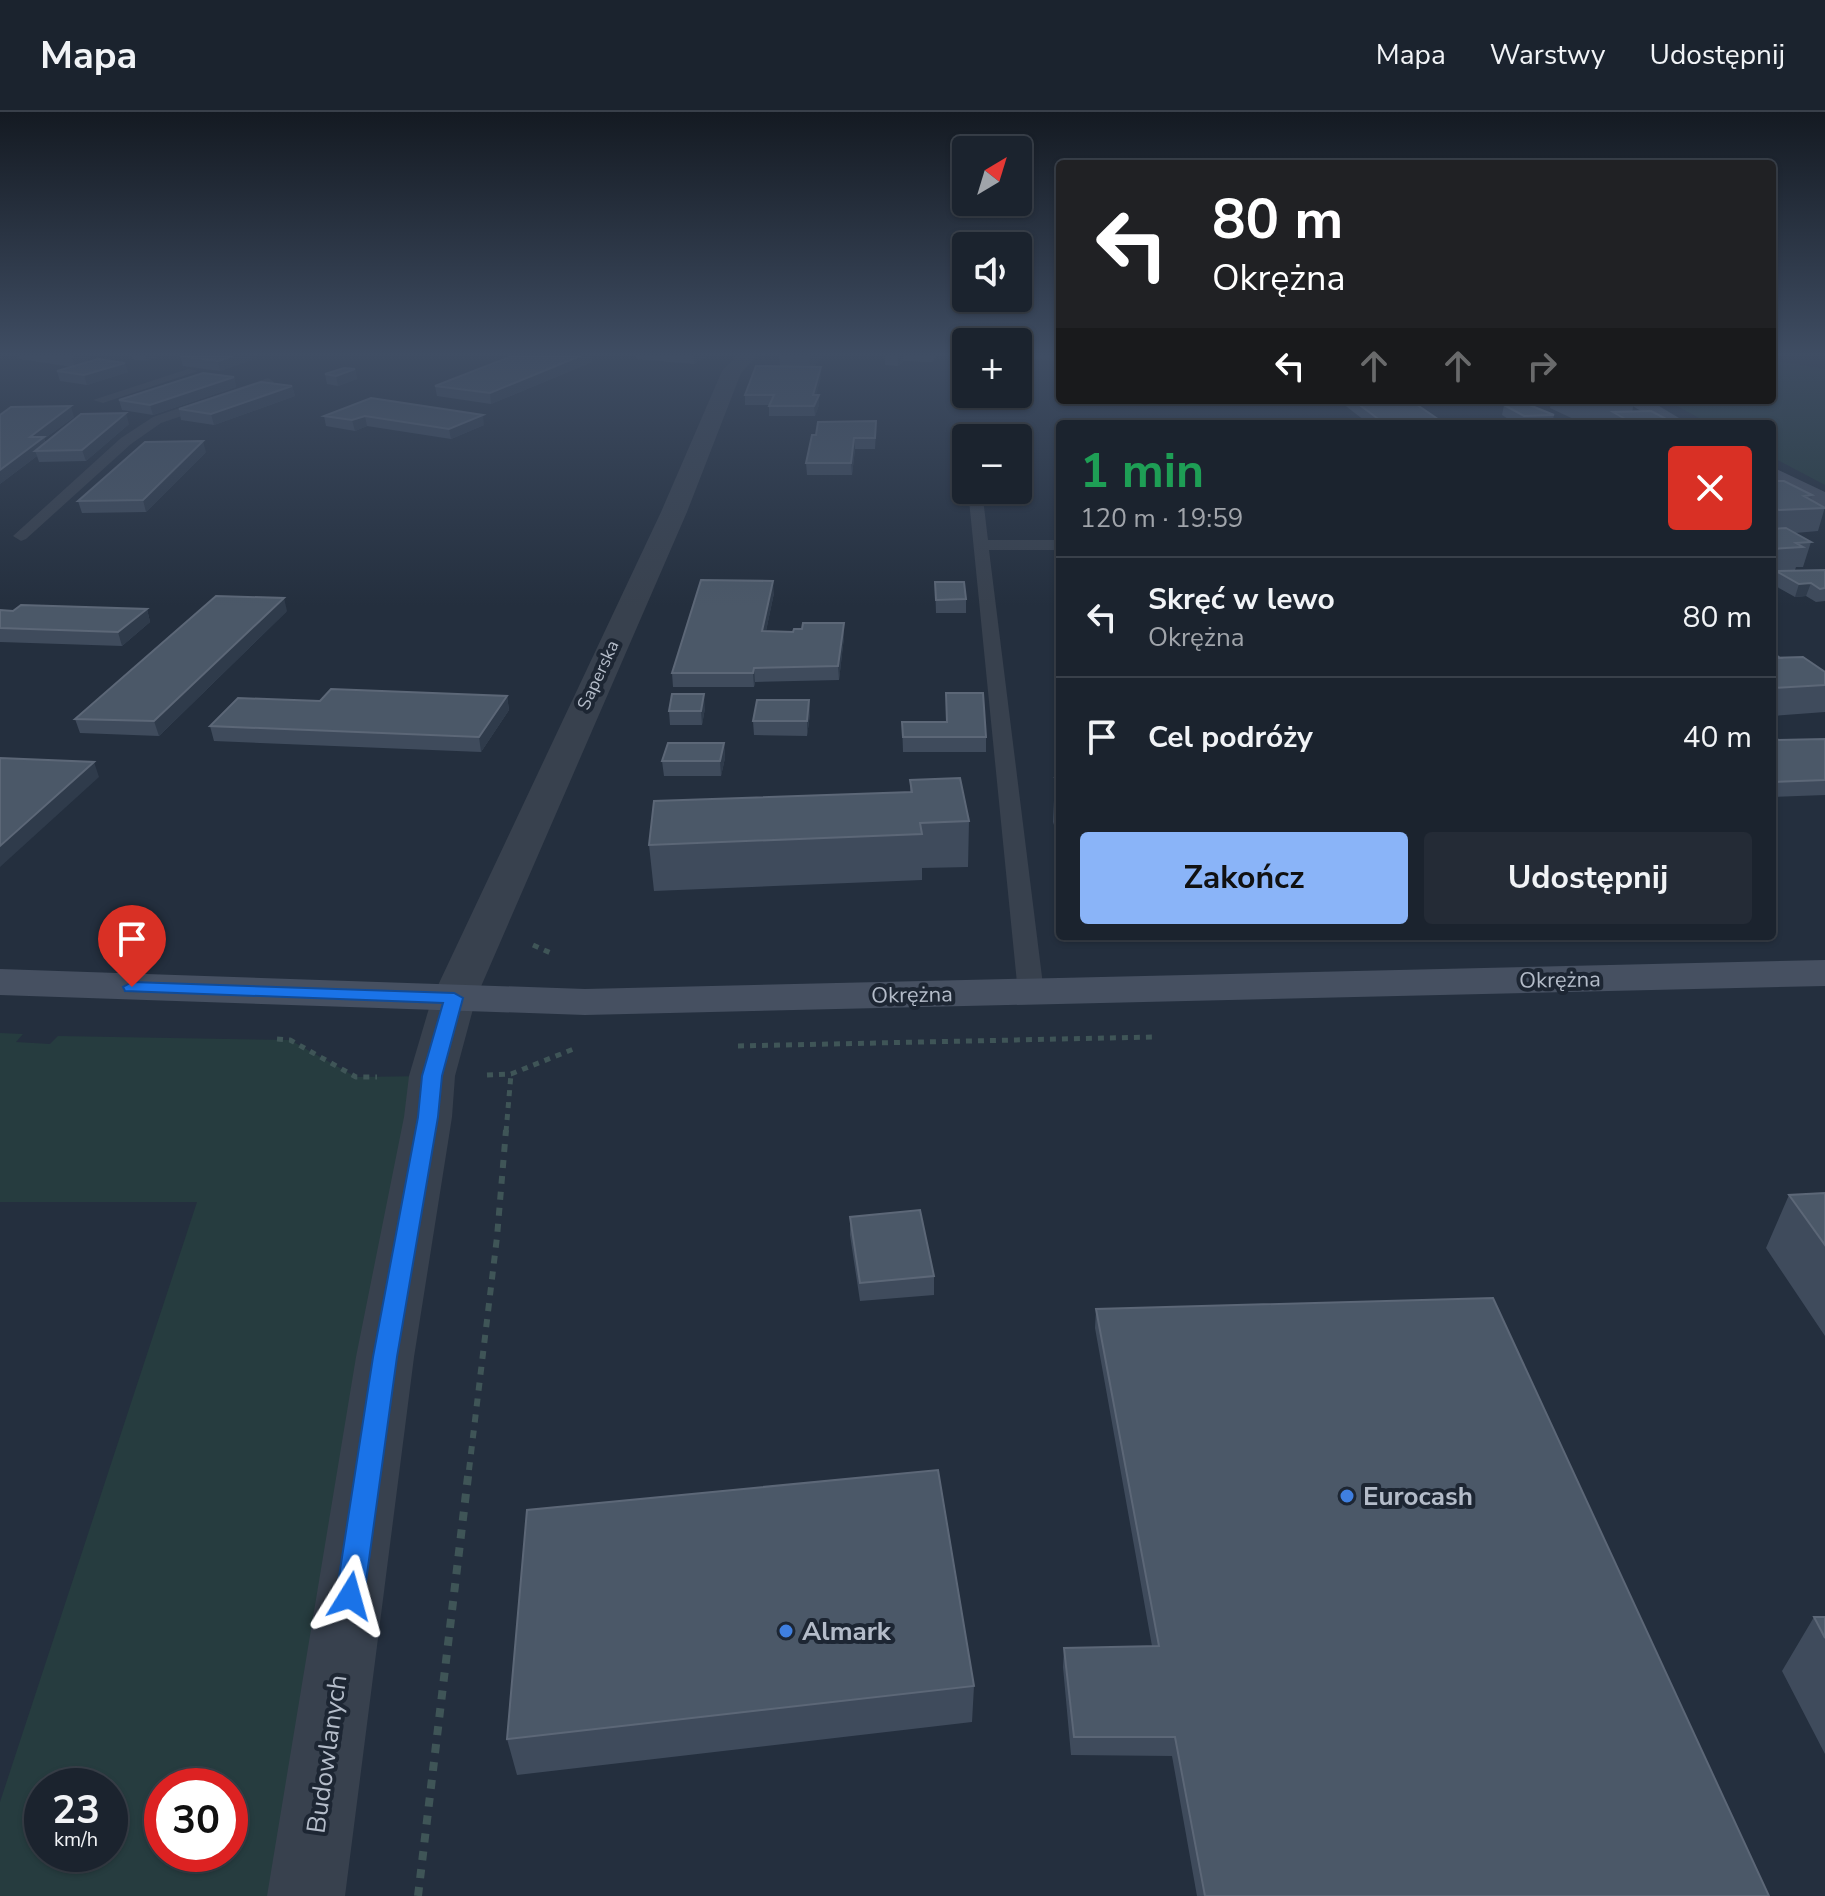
<!DOCTYPE html>
<html lang="pl">
<head>
<meta charset="utf-8">
<style>
  :root { --surface:#1b232e; --page:#242b36; --text:#f1f3f6; --muted:#a0a4aa; --line:#39404a; --accent:#8ab4f8 }
  body { margin:0; font-family:"Nunito Sans",sans-serif; background:var(--page); color:var(--text); height:100vh; display:flex; flex-direction:column; font-size:30px; white-space:nowrap }
  * { box-sizing:border-box; margin:0 }
  p { font-size:26px; color:var(--muted) }
  .icon { flex:none; width:44px; height:44px; fill:none; stroke:currentColor; stroke-width:2; stroke-linecap:round; stroke-linejoin:round }
  .map { position:relative; flex:1; overflow:hidden }
  .panel { position:absolute; left:1056px; top:308px; width:720px; height:520px; display:flex; flex-direction:column; background:var(--surface); border-radius:8px; box-shadow:0 2px 6px #0004,0 0 0 2px var(--line) }
  .panel>* { flex:none }
  .top-card { position:absolute; left:1056px; top:48px; width:720px; height:244px; border-radius:8px; box-shadow:0 2px 6px #0004,0 0 0 2px var(--line); background:#202124; color:#fff; overflow:hidden }
  .needle { width:52px; rotate:38deg }
  .fabs { position:absolute; left:952px; top:24px; display:grid; gap:16px }
  .fabs a { display:grid; place-items:center; width:80px; height:80px; border-radius:8px; background:var(--surface); box-shadow:0 2px 6px #0004,0 0 0 2px var(--line); font-size:40px }
  .speed { position:absolute; left:24px; top:1656px; display:flex; gap:16px; font-size:40px; font-weight:700; text-align:center }
  .speed>* { display:grid; place-content:center; width:104px; height:104px; border-radius:50%; background:var(--surface); box-shadow:0 2px 6px #0004,0 0 0 2px var(--line); line-height:1 }
  .speed small { font-size:20px; font-weight:400 }
  .speed .limit { border:12px solid #d22; background:#fff; color:#111 }
  .pin { position:absolute; display:grid; place-items:center; width:68px; height:68px; color:#fff; margin:-82px -34px; border-radius:50% 50% 50% 0; rotate:-45deg; box-shadow:0 0 8px #0007 }
  .pin .icon { rotate:45deg }
  .me { position:absolute; width:88px; margin:-44px; rotate:8deg; stroke-linejoin:round; filter:drop-shadow(0 0 6px #0008) }
  .turn { display:flex; align-items:center; gap:28px; height:168px; padding:0 24px; font-size:36px }
  .turn .icon { width:104px; height:104px; stroke-width:2.5 }
  .turn b { display:block; font-size:56px; line-height:68px }
  .lanes { display:flex; align-items:center; height:76px; padding:0 24px; background:#0003; justify-content:center; gap:40px; direction:ltr }
  .lanes .off { opacity:.35 }
  .round { display:grid; place-items:center; flex:none; width:84px; height:84px; border-radius:8px; background:var(--page) }
  .headline { display:flex; align-items:center; justify-content:space-between; height:136px; padding:0 24px }
  h1 { font-size:48px; font-weight:700; line-height:60px; color:#1e9e55 }
  .primary-button { display:flex; gap:16px; margin-top:auto; padding:16px 24px }
  .primary-button a { flex:1; height:92px; border-radius:8px; background:var(--accent); color:#111; font-size:32px; font-weight:700; line-height:92px; text-align:center }
  .primary-button a+a { background:var(--page); color:var(--text) }
  ul { padding:0; list-style:none }
  li { display:flex; align-items:center; gap:24px; height:120px; padding:0 24px; border-top:2px solid var(--line) }
  li div { flex:1 }
  li b { display:block; font-size:30px }
  li em { font-style:normal }
  header { display:flex; align-items:center; gap:48px; box-sizing:border-box; height:112px; padding:0 40px; background:var(--surface); border-bottom:2px solid var(--line) }
  header strong { font-size:38px }
  nav { display:flex; gap:44px; margin-inline-start:auto; font-size:28px }
  .map>svg:first-child { display:block }
  .green { fill:#263c3f; fill-rule:evenodd }
  .lines { fill:none; stroke-linecap:round; stroke-linejoin:round }
  .path-far2 { stroke:#3f5557; stroke-width:5; stroke-dasharray:6 6; stroke-linecap:butt }
  .path-far1 { stroke:#3f5557; stroke-width:6; stroke-dasharray:8 8; stroke-linecap:butt }
  .path { stroke:#3f5557; stroke-width:8; stroke-dasharray:9 9; stroke-linecap:butt }
  .lane { fill:#38414e; fill-rule:evenodd }
  .street { fill:#38414e; fill-rule:evenodd }
  .secondary { fill:#465061; fill-rule:evenodd }
  .wall { fill:#3f4b5c }
  .shaded-wall { fill:#2f3b4b }
  .building { fill:#4b5868; stroke:#5c6777; stroke-width:2 }
  .route { fill:#1a73e8; stroke:#114b97; stroke-width:2 }
  .shop-dot { fill:#3f7fe0; stroke:#1d2633; stroke-width:3 }
  .labels { text-anchor:middle; dominant-baseline:central; stroke-width:8; stroke-linejoin:round; paint-order:stroke }
  .far-street-label { font-size:18px; fill:#b4bcc9; stroke:#1d2633 }
  .street-label { font-size:22px; fill:#b4bcc9; stroke:#1d2633 }
  .near-poi-label { font-size:26px; font-weight:bold; fill:#b4bcc9; stroke:#1d2633; text-anchor:start }
  .near-street-label { font-size:26px; fill:#b4bcc9; stroke:#1d2633 }
</style>
</head>
<body>
<header>
<strong>Mapa</strong>
<nav><a>Mapa</a><a>Warstwy</a><a>Udostępnij</a></nav>
</header>
<div class="map">
<svg width="1825" height="1784" viewBox="0 0 1825 1784">
  <rect width="100%" height="100%" fill="#242f3e"/>
  <!-- green -->
  <path class="green" d="M1772 248 1825 257V373L1772 345V312H1710L1666 288H1772Z
    M0 921 23 922 16 930 50 932 58 924 290 928 356 965 432 964 306 1784H0V1690L197 1090H0ZM42 1674H110V1742H42ZM162 1674H230V1742H162Z"/>
  <g class="lines">
    <!-- path-far2 -->
    <path class="path-far2" d="M533 833 553 842
      M277 927 290 928 356 965H377
      M738 934 1152 925
      M487 963 511 962 576 936
      M506 1020 511 962"/>
    <!-- path-far1 -->
    <path class="path-far1" d="M469 1358 497 1125 506 1018"/>
    <!-- path -->
    <path class="path" d="M418 1784 469 1356"/>
    <!-- lane -->
    <path class="lane" d="M188 257 198 259 103 291 93 288Z
      M268 266 274 270 272 273 161 311 131 332 26 427 21 429 13 424 121 326 153 305Z
      M968 378H982L988 428H1060V438H989L1044 881 1040 886H1022L1018 881Z"/>
    <!-- street -->
    <path class="street" d="M736 244H757L741 261 687 400 476 886 455 964 452 1005 414 1245 345 1784H267L356 1245 404 1005 409 964 432 886 661 400 722 259Z"/>
    <!-- secondary -->
    <path class="secondary" d="M1623 288H1649L1689 312H1662Z
      M1772 355 1825 380V397L1772 371Z
      M1825 848V874L585 903 0 883V857L585 877Z"/>
  </g>
  <!-- wall -->
  <path class="wall" d="M19 244H87L88 250 128 260 87 273 60 269 57 259 72 255 20 247Z
    M132 244H160L146 249 132 247Z
    M180 244H251L252 248 220 259 183 254Z
    M512 244H591L592 250 491 292 437 284 435 274Z
    M636 244H707L694 252 636 247Z
    M779 244H823L813 255H821V265L816 283 819 293 815 304H769V293H745V283L787 254H780Z
    M885 244H937L932 250 903 249 898 254 885 253Z
    M1030 244H1060V248L1030 247Z
    M355 257 357 267 338 274 327 272 325 262Z
    M234 265 236 275 153 303 122 298 119 288Z
    M292 274 295 284 214 313 181 308 179 297Z
    M371 286 484 313 451 327 367 314 355 319 326 314 324 304Z
    M1338 288H1410L1445 312H1369Z
    M1547 288H1629L1634 291 1632 300 1674 311H1582L1550 296 1551 290Z
    M1504 293 1554 303 1552 312H1516L1502 303Z
    M0 303 74 305 44 327 46 330 129 312 86 349 39 350 37 344 0 372Z
    M876 320 875 337H855L852 363H807L806 351 812 323Z
    M206 340 146 400 82 401 78 389Z
    M1772 369 1812 383 1811 388 1825 395 1818 419 1795 421 1811 430 1803 455H1796L1795 458H1825V489L1816 490 1806 484 1795 485 1772 472 1775 461H1772Z
    M935 470 966 487V501H936Z
    M774 481 766 519 793 520 802 517 844 511V525L839 568 755 570 754 575H673L672 561Z
    M147 497 150 510 122 534 0 530V498Z
    M287 499 159 624 80 621 75 607Z
    M1772 540 1780 546 1825 560V600L1772 604Z
    M507 584 509 598 481 640 214 629 210 614 320 589Z
    M809 588 810 602 807 624 754 623 753 609Z
    M705 596 702 613H670L669 599Z
    M902 610H947L986 625V640H903Z
    M1825 627V683L1772 685V628Z
    M724 631 725 646 721 664H664L662 649Z
    M1055 666H1060V731L1053 710Z
    M910 668 969 709 968 755 922 756V768L654 779 649 733 910 680Z
    M1825 1081V1224L1766 1136 1789 1083Z
    M850 1105 934 1164V1183L860 1189 850 1123Z
    M1096 1197 1769 1784H1197L1172 1644 1071 1643 1063 1555 1064 1536 1152 1534 1095 1216Z
    M1814 1505H1825V1642L1782 1559Z
    M974 1574 972 1610 517 1663 507 1627Z"/>
  <!-- shaded-wall -->
  <path class="shaded-wall" d="M76 244H87L89 251 75 255 72 245Z
    M145 244H160L146 249Z
    M232 244H251L252 248 220 259 218 249Z
    M580 244H591L592 250 491 292 490 281Z
    M694 244H707L694 252Z
    M809 244H823L810 259Z
    M898 244H903V249L898 254Z
    M125 251 128 260 87 273 84 263Z
    M821 255V265L813 293V283Z
    M355 257 357 267 338 274 336 264Z
    M234 265 236 275 153 303 150 293Z
    M292 274 295 284 214 313 211 302Z
    M819 283V293L815 304 814 294Z
    M71 294 74 305 44 327 47 336 35 339 37 344 0 372V358L30 325Z
    M126 301 129 312 86 349 82 338Z
    M483 303 484 313 451 327 449 317Z
    M365 304 367 314 355 319 352 308Z
    M854 326 855 337 852 363 851 351Z
    M203 329 206 340 146 400 143 388Z
    M773 469 774 481 763 533 762 519Z
    M1811 471 1806 484 1795 485 1799 472Z
    M284 486 287 499 159 624 154 609Z
    M147 497 150 510 122 534 118 520Z
    M844 511V525L839 568 838 554Z
    M754 556 755 570 754 575 753 561Z
    M704 582 705 596 702 613 701 599Z
    M507 584 509 598 481 640 479 625Z
    M809 588 810 602 807 624V609Z
    M724 631 725 646 721 664 720 649Z
    M94 650 99 665 0 755V734Z"/>
  <!-- building -->
  <path class="building" d="M181 244H232L218 249Z
    M512 244H580L490 281 435 274Z
    M98 247 125 251 84 263 57 259Z
    M756 254 821 255 813 283H819L814 294H769L774 283H745Z
    M344 256 355 257 336 264 325 262Z
    M203 261 234 265 150 293 119 288Z
    M261 270 292 274 211 302 179 297Z
    M371 286 483 303 449 317 365 304 352 308 324 304Z
    M1353 288H1410L1445 312H1385Z
    M1582 288H1629L1634 291 1587 290Z
    M1527 292 1554 303 1524 304 1504 293Z
    M71 294 30 325H44L0 358V303L11 295Z
    M1651 299 1674 311 1634 312 1613 300Z
    M126 301 82 338 35 339 81 302Z
    M876 309 875 326H854L851 351H806L812 323H816L818 310Z
    M203 329 143 388 78 389 145 330Z
    M1772 369H1784L1812 383 1804 384 1825 396 1779 398 1772 395Z
    M1786 416 1811 430 1796 431 1803 435 1772 437V417Z
    M1825 458V476L1820 477 1811 471 1799 472 1776 459Z
    M701 468 773 469 762 519 793 520 794 517H802L803 511H844L838 554 754 556 753 561H672Z
    M935 470H964L966 487 936 488Z
    M216 484 284 486 154 609 75 607Z
    M21 493 147 497 118 520 0 516V498L13 499Z
    M1772 540 1780 546H1772Z
    M1803 545 1825 560V573L1772 576V546Z
    M331 577 507 584 479 625 210 614 238 586 320 589Z
    M946 581H983L986 625H903L902 610H947Z
    M672 582H704L701 599H669Z
    M757 588H809L807 609H753Z
    M1825 627V668L1772 670V628Z
    M668 631H724L720 649H662Z
    M0 646 94 650 0 734Z
    M960 666 969 709 920 711 922 722 649 733 654 689 912 680 910 668Z
    M1055 666H1060V679Z
    M1825 1081V1133L1789 1083Z
    M920 1098 934 1164 860 1171 850 1105Z
    M1493 1186 1769 1784H1205L1175 1625H1074L1064 1536 1159 1534 1096 1197Z
    M938 1358 974 1574 507 1627 527 1398Z
    M1814 1505H1825V1526Z"/>
  <!-- sky -->
  <linearGradient id="sky" x2="0" y2="1"><stop stop-color="#141a22"/><stop offset="0.49" stop-color="#3f4d63"/><stop offset="1" stop-color="#3f4d63" stop-opacity="0"/></linearGradient>
  <rect width="1825" height="494" fill="url(#sky)"/>
  <!-- route -->
  <path class="route" d="M132 870 454 881 463 886 442 964 438 1005 397 1245 364 1484 360 1493 350 1497 340 1493 336 1484 373 1245 418 1005 422 964 443 891 125 879 123 875Z"/>
  <!-- markers -->
  <g class="shop-dot">
    <circle cx="1347" cy="1384" r="8"/>
    <circle cx="786" cy="1519" r="8"/>
  </g>
  <g class="labels">
    <!-- far-street labels -->
    <g class="far-street-label">
      <text transform="translate(598 563) rotate(-65)">Saperska</text>
    </g>
    <!-- street labels -->
    <g class="street-label">
      <text transform="translate(1560 868) rotate(-1)">Okrężna</text>
      <text transform="translate(912 883) rotate(-1)">Okrężna</text>
    </g>
    <!-- near-poi labels -->
    <g class="near-poi-label">
      <text x="1363" y="1384">Eurocash</text>
      <text x="802" y="1519">Almark</text>
    </g>
    <!-- near-street labels -->
    <g class="near-street-label">
      <text transform="translate(327 1642) rotate(-82)">Budowlanych</text>
    </g>
  </g>
</svg>
<div class="fabs">
<a><svg class="needle" viewBox="-14 -14 28 28"><path d="M0-13l5 13h-10z" fill="#e53935"/><path d="M0 13l5-13h-10z" fill="#a0a4aa"/></svg></a>
<a><svg class="icon" aria-label="sound" viewBox="0 0 24 24"><path d="M4 9h4l5-4v14l-5-4H4zM17 9q2 3 0 6"/></svg></a>
<a>+</a>
<a>−</a>
</div>
<div class="speed"><div>23<small>km/h</small></div><div class="limit">30</div></div>
<div class="pin" style="left:132px;top:875px;background:#d93025"><svg class="icon" aria-label="arrive" viewBox="0 0 24 24"><path d="M6 21V4h12l-3 4 3 4H6"/></svg></div>
<svg class="me" style="left:350px;top:1484px" viewBox="-20 -20 40 40"><path d="M0-17L14 15 0 8-14 15z" fill="#1a73e8" stroke="#fff" stroke-width="4"/></svg>
<div class="top-card">
<div class="turn"><svg class="icon" aria-label="left" viewBox="0 0 24 24"><path d="M17 20v-9H6M10 6l-5 5 5 5"/></svg><div><b>80 m</b>Okrężna</div></div>
<div class="lanes"><svg class="icon" aria-label="left" viewBox="0 0 24 24"><path d="M17 20v-9H6M10 6l-5 5 5 5"/></svg><svg class="icon off" aria-label="ahead" viewBox="0 0 24 24"><path d="M12 20V5M6 11l6-6 6 6"/></svg><svg class="icon off" aria-label="ahead" viewBox="0 0 24 24"><path d="M12 20V5M6 11l6-6 6 6"/></svg><svg class="icon off" aria-label="right" viewBox="0 0 24 24"><path d="M7 20v-9h11M14 6l5 5-5 5"/></svg></div>
</div>
<section class="panel">
<div class="headline"><div><h1>1 min</h1><p>120 m · 19:59</p></div><a class="round" style="background:#d93025;color:#fff"><svg class="icon" aria-label="close" viewBox="0 0 24 24"><path d="M6 6l12 12M18 6L6 18"/></svg></a></div>
<ul>
<li><svg class="icon" aria-label="left" viewBox="0 0 24 24"><path d="M17 20v-9H6M10 6l-5 5 5 5"/></svg><div><b>Skręć w lewo</b><p>Okrężna</p></div><em>80 m</em></li>
<li><svg class="icon" aria-label="arrive" viewBox="0 0 24 24"><path d="M6 21V4h12l-3 4 3 4H6"/></svg><div><b>Cel podróży</b></div><em>40 m</em></li>
</ul>
<div class="primary-button"><a>Zakończ</a><a>Udostępnij</a></div>
</section>
</div>
</body>
</html>
